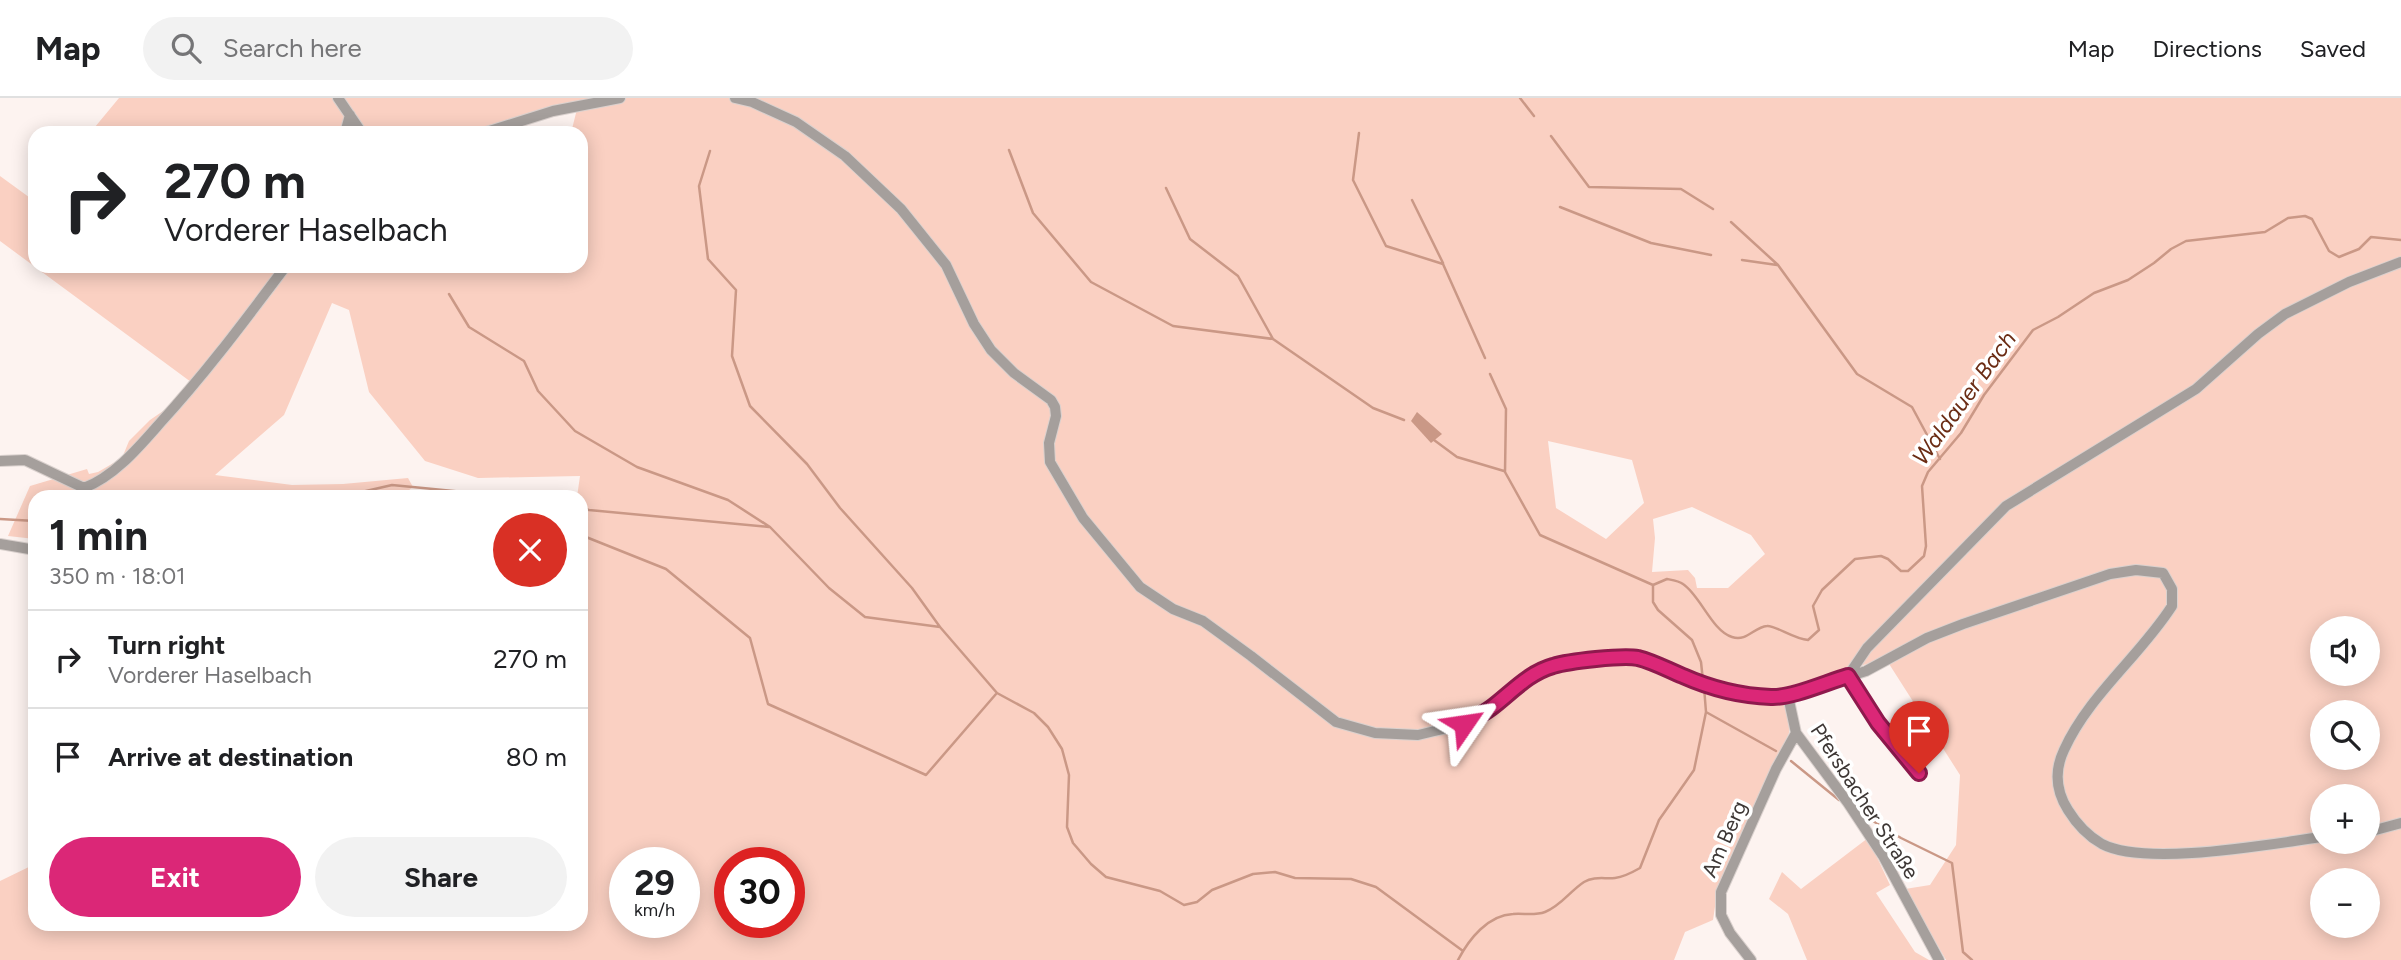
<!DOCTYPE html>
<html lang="en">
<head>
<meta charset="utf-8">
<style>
  :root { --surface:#fff; --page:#f2f2f2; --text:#202124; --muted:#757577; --line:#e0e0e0; --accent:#db2777 }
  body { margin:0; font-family:Figtree,sans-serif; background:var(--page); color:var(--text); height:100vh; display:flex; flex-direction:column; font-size:26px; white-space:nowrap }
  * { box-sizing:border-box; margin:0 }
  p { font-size:23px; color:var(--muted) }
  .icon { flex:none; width:38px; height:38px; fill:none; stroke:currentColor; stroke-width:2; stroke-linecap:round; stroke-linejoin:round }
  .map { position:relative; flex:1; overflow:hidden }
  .drawer { position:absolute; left:28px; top:392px; width:560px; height:441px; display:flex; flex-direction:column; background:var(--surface); border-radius:21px; box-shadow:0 4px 18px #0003 }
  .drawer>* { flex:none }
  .banner { position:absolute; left:28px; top:28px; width:560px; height:147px; border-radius:21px; box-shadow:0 4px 18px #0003; background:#fff; color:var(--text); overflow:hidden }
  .tools { position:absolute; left:2310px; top:518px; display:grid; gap:14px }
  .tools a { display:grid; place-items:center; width:70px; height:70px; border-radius:50%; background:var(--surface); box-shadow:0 4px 18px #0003; font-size:35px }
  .speed { position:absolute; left:609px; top:749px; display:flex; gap:14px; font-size:35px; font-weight:700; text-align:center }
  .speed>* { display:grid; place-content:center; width:91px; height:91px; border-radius:50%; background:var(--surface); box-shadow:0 4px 18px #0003; line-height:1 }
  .speed small { font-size:18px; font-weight:400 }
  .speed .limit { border:10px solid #d22; background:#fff; color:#111 }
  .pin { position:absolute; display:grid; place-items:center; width:60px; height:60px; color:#fff; margin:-72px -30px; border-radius:50% 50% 50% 0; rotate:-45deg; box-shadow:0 0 7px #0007 }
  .pin .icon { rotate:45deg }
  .me { position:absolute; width:77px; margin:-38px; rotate:58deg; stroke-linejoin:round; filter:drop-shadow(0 0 5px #0008) }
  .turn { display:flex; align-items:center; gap:24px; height:147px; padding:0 21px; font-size:32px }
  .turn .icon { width:91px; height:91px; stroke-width:2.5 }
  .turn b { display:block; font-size:49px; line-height:60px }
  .round { display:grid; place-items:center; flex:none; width:74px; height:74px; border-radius:37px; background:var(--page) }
  .overview { display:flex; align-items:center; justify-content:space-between; height:119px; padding:0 21px }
  h1 { font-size:42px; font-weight:700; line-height:52px }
  .cta { display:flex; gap:14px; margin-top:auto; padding:14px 21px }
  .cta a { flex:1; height:80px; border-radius:42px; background:var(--accent); color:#fff; font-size:28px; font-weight:700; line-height:80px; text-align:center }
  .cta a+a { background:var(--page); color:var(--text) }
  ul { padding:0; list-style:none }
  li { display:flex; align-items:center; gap:21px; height:98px; padding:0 21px; border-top:2px solid var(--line) }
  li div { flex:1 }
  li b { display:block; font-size:26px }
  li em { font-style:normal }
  header { display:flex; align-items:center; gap:42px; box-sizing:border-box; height:98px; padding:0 35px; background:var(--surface); border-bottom:2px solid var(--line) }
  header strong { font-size:33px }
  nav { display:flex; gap:38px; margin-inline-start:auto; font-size:24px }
  .search { width:490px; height:63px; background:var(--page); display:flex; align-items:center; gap:18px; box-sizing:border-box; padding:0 24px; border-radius:38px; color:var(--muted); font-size:26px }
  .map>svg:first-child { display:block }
  .green { fill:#fad0c2; fill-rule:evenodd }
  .water { fill:#ca9886 }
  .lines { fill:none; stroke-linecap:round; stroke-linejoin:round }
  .stream { stroke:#ca9886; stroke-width:2.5 }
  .street-casing { stroke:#dad1ce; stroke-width:12 }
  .street { stroke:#a59f9c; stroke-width:10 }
  .route-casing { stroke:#8e194d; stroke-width:18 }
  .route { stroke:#db2777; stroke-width:12 }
  .labels { text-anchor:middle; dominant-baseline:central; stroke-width:7; stroke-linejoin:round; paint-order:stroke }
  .street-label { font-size:21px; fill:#3d3735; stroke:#fff }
  .water-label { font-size:23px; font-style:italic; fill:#6b2c14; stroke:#fff }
</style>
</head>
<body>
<header>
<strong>Map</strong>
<div class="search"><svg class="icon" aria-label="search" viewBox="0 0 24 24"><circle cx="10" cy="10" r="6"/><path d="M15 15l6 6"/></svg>Search here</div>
<nav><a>Map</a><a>Directions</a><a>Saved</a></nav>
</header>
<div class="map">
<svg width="2401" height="862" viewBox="0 0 2401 862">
  <rect width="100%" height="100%" fill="#fdf3f0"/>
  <!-- green -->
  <path class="green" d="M119 0H2401V862H1946L1905 791 1930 787 1956 747 1960 677 1884 558 1867 566 1780 591C1783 609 1790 619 1789 635L1718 789 1713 822 1685 834 1674 862H0V783L35 766V826H581V399H577L580 378 478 380 425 363 369 294 349 212 332 205 284 317 215 377 292 387 343 386 408 380 413 389 404 396 347 399H35V441L8 438 30 388 87 371 89 376 98 374 122 360 129 343 150 322 179 302 191 284 0 143V78L33 102 35 101V168H581V35H571L578 7 507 35H90ZM1548 343 1632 362 1644 405 1606 441 1556 410ZM1692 409 1751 437 1765 456 1728 490H1697L1695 480 1688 472 1652 474 1655 440 1653 421ZM2322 530H2368V576H2322ZM2322 614H2368V660H2322ZM2322 698H2368V744H2322ZM625 765H684V824H625ZM730 765H789V824H730ZM2322 782H2368V828H2322Z
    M1868 740 1890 787 1876 795 1915 854 1929 862H1807L1788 816 1769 801 1782 774 1801 791Z"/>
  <!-- water -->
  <path class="water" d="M1417 314 1442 336 1431 345 1411 323Z"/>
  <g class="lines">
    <!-- stream -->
    <path class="stream" d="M1520 0 1534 18
      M1359 35 1353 82 1386 148 1443 166 1485 260
      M1551 38 1589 89 1681 91 1713 111
      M1009 52 1033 115 1091 184 1173 228 1273 241 1373 310 1404 322
      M710 53 699 88 708 161 736 192 732 258 750 308 807 366 840 410 912 490 940 529 997 595 1034 615 1048 629 1062 651 1069 677 1067 729 1073 745 1091 766 1106 779 1160 793 1184 807 1197 804 1212 792 1253 776 1275 774 1295 780 1351 781 1376 789 1463 853
      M1166 90 1190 141 1238 178 1273 241
      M1412 102 1443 165
      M1560 109 1651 145 1711 157
      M1731 124 1778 167 1857 276 1912 309 1940 361
      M1742 162 1777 167
      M449 196 469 229 524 263 538 293 575 333 637 369 728 402 770 429 829 490 865 519 940 529
      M1490 276 1506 311 1505 374 1540 437 1653 487
      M1434 342 1457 359 1504 373
      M134 399 153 394 271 399
      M340 399 392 387 514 399
      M581 410 589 412 769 429
      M0 421 35 423
      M581 437 666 471 750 540 768 606 926 677 996 596
      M1703 583 1701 564 1692 542 1658 512 1653 504V487L1667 481C1672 482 1679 483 1683 486 1700 497 1712 533 1732 539 1747 544 1754 529 1767 528 1775 527 1794 541 1808 542L1819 532 1813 508 1822 492 1855 461 1881 458 1888 461 1901 473H1908L1924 458 1926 448 1922 388 1928 374 1961 335 1984 297 2033 232 2058 219 2094 195 2128 182 2154 165 2171 151 2186 143 2265 134 2288 120 2305 118 2312 121 2329 153 2339 159 2359 151 2371 139 2401 142
      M1706 614 1776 653
      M1791 663 1839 702
      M1868 720 1901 740 1952 765 1963 854 1972 862
      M1458 862C1469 841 1488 817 1513 816 1524 815 1534 818 1545 814 1561 808 1570 793 1584 784 1594 778 1604 781 1615 780 1624 779 1633 774 1640 770L1659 722 1694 672 1706 614 1704 589"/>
    <defs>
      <path id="street" d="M338 0 362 35
        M735 0 752 4 796 24 845 58 901 111 946 167 974 226 991 252 1014 275 1051 302 1055 309 1056 318 1049 345 1050 364 1083 420 1140 489 1173 511 1203 523 1251 558 1336 624 1375 635 1418 637 1464 626 1491 610 1515 589 1553 568 1621 559 1639 561 1698 584 1741 596 1773 599 1788 598 1866 573 1927 540 1963 526 2110 476 2136 472 2163 475 2172 491V508C2140 558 2089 597 2064 652 2054 673 2056 693 2068 712 2076 725 2088 738 2102 746 2146 769 2270 746 2322 739
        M345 35 350 17
        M483 35 553 13 620 0
        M0 363 25 362 84 390C115 378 139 349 161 324 206 275 246 221 286 168
        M0 446 35 452
        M1848 578 1867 550 2006 408 2196 291 2258 236 2285 216 2349 184 2401 164
        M1848 578 1878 625 1919 675
        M1788 598 1796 635 1848 705 1883 758 1939 862
        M2368 734 2401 725
        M1751 862 1730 835 1721 817V794L1776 671 1796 635"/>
    </defs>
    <!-- street casing -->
    <use href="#street" class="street-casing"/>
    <!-- street -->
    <use href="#street" class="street"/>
  </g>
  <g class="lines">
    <defs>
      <path id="route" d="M1464 626C1473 621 1483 616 1491 610 1511 595 1528 575 1553 568 1569 563 1623 557 1638 560 1654 564 1668 572 1683 578 1710 590 1741 598 1771 599 1792 600 1827 584 1848 578L1878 625 1919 675"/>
    </defs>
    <!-- route casing -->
    <use href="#route" class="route-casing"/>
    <!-- route -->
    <use href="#route" class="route"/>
  </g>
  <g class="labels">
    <!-- street labels -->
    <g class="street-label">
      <text transform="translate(1865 703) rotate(57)">Pfersbacher Straße</text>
      <text transform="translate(1724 741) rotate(-66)">Am Berg</text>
    </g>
    <!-- water labels -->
    <g class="water-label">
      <text transform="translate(1964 300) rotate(-54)">Waldauer Bach</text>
    </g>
  </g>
</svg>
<div class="tools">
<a><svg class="icon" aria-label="sound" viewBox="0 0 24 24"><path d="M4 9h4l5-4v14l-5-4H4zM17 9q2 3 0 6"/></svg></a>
<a><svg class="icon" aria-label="search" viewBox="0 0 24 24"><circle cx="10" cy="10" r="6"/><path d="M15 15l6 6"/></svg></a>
<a>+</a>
<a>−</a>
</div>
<div class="speed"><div>29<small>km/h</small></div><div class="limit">30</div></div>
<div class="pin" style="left:1919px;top:675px;background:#d93025"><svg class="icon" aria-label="arrive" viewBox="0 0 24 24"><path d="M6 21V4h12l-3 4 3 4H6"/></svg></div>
<svg class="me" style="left:1464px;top:626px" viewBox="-20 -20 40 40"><path d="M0-17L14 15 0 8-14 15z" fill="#db2777" stroke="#fff" stroke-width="4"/></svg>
<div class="banner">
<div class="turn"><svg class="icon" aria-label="right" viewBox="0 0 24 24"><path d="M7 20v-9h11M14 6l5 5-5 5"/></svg><div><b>270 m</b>Vorderer Haselbach</div></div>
</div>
<section class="drawer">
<div class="overview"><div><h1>1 min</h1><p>350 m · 18:01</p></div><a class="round" style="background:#d93025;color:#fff"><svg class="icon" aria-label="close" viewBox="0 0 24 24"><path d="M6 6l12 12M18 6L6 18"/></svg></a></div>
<ul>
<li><svg class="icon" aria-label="right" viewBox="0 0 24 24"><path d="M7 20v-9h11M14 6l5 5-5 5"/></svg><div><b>Turn right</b><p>Vorderer Haselbach</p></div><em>270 m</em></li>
<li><svg class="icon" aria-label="arrive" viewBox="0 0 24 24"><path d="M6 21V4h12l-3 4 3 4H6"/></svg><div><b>Arrive at destination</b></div><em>80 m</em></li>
</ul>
<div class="cta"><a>Exit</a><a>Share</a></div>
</section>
</div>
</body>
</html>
